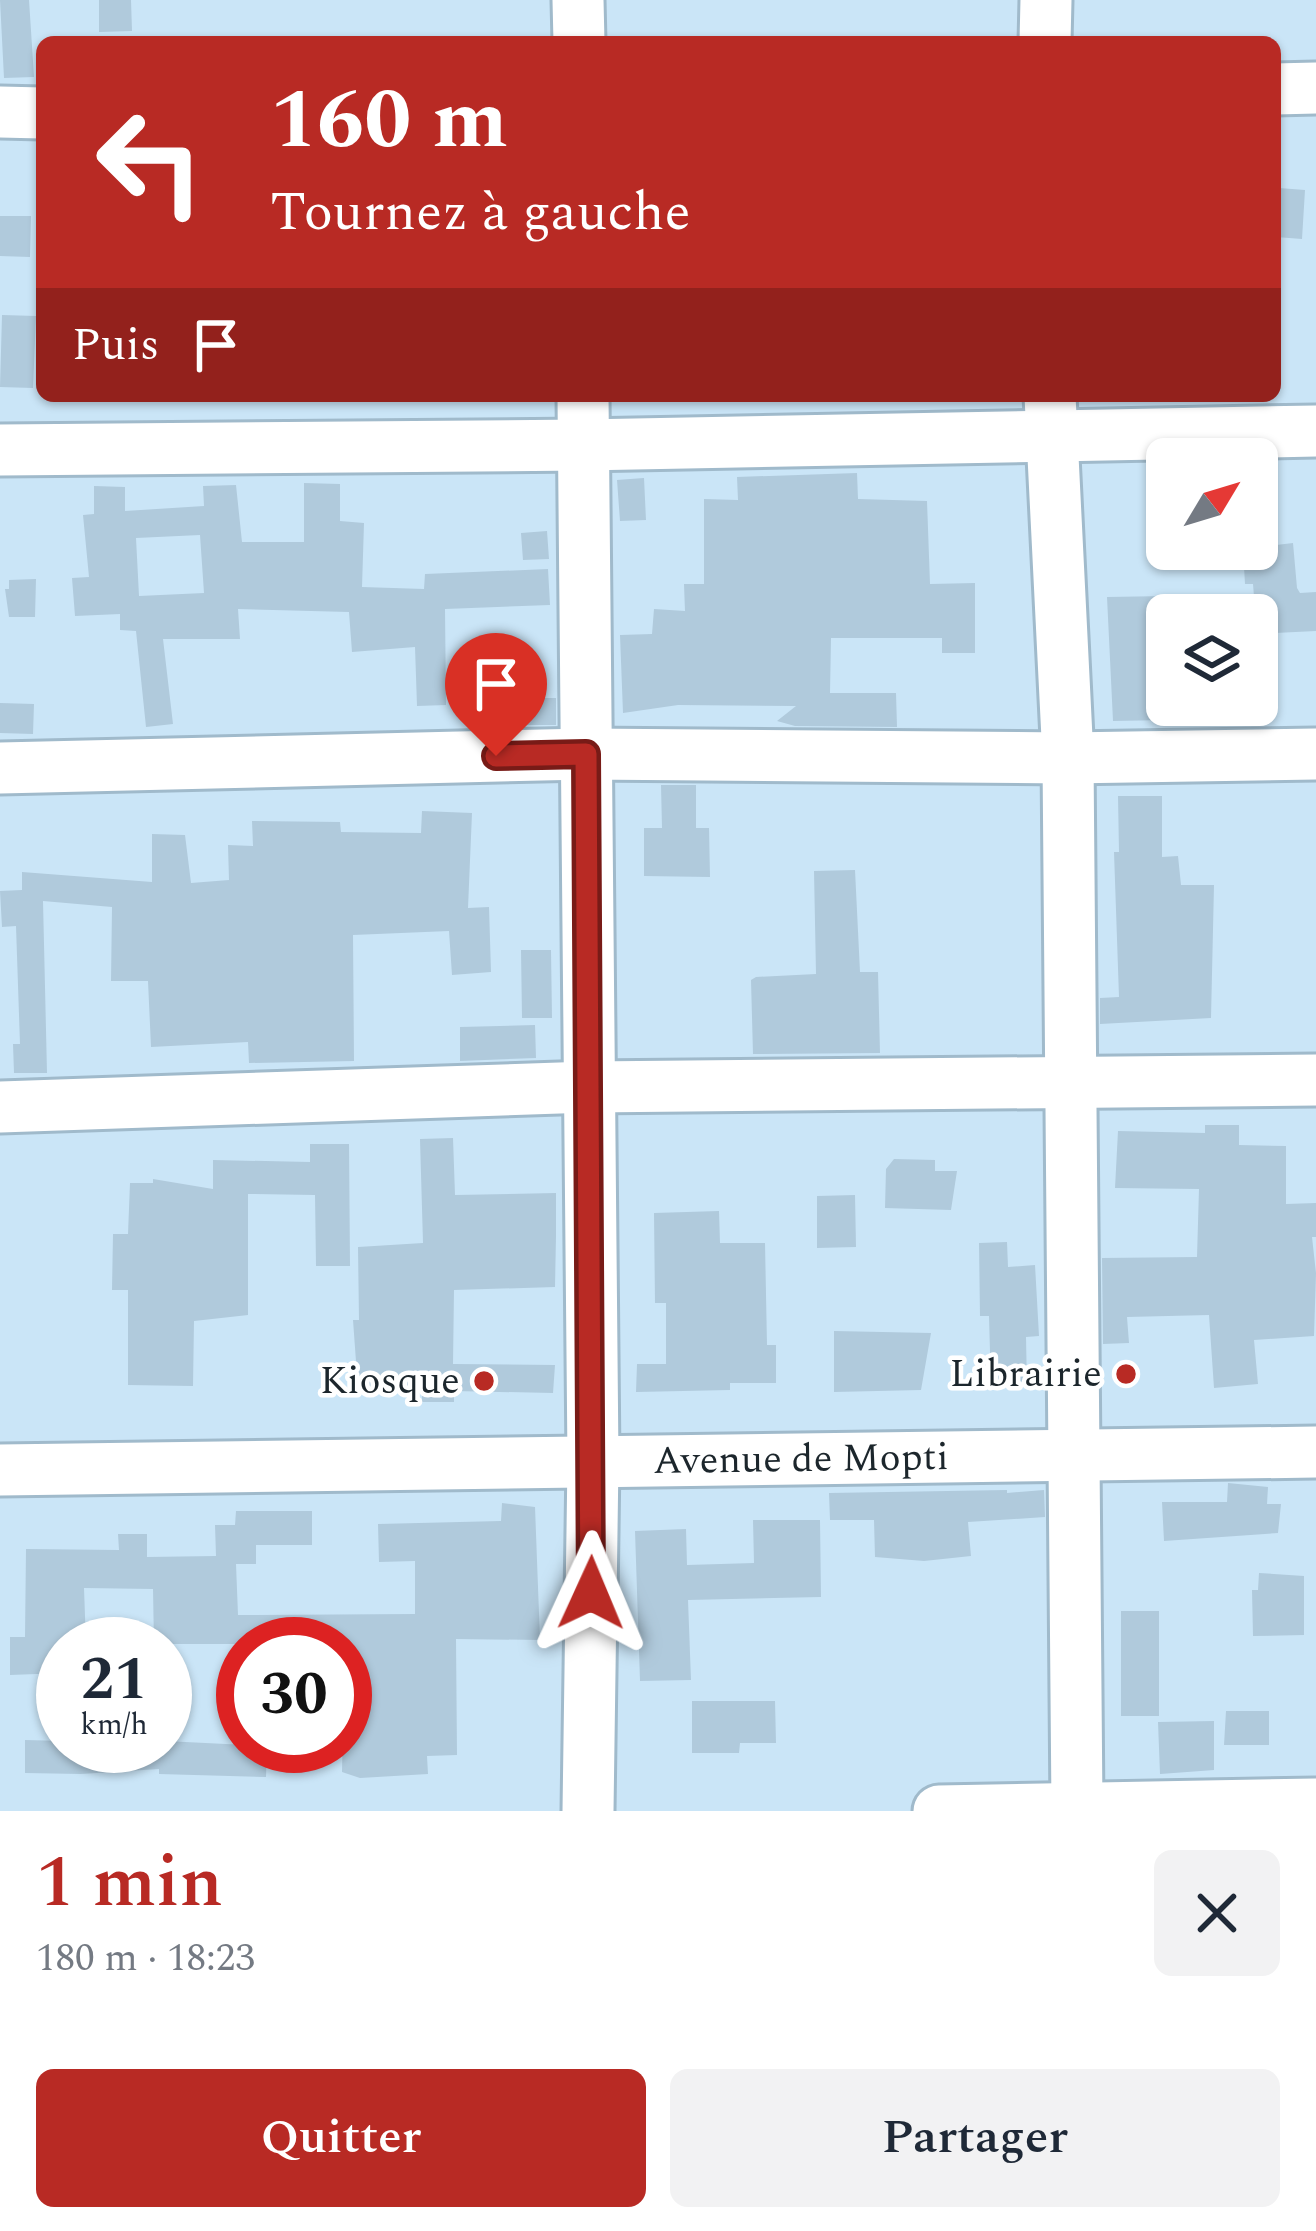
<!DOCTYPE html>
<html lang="fr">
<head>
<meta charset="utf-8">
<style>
  :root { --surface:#fff; --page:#f2f2f3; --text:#1f2937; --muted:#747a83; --accent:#b82a24 }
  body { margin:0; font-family:Spectral,serif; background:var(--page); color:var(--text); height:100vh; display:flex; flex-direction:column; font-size:45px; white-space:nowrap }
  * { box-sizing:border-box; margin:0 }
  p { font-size:39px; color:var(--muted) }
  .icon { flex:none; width:66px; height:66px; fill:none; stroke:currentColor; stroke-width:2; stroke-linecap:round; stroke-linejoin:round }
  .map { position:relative; height:1811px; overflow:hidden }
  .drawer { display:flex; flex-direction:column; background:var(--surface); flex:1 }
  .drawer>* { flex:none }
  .guide { position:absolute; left:36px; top:36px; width:1245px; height:366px; border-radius:18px; box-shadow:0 3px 9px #0004; background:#b82a24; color:#fff; overflow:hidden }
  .needle { width:78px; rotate:52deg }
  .fabs { position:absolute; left:1146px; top:438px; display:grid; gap:24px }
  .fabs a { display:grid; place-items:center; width:132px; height:132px; border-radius:18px; background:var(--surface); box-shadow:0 3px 9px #0004; font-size:60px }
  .speed { position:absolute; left:36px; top:1617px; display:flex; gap:24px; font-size:60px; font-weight:700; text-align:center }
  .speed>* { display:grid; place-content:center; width:156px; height:156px; border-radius:50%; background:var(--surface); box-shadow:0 3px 9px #0004; line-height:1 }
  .speed small { font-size:30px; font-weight:400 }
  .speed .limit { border:18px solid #d22; background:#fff; color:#111 }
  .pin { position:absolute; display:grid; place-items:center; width:102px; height:102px; color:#fff; margin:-123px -51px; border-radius:50% 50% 50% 0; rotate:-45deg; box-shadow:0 0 12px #0007 }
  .pin .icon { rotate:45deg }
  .me { position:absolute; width:132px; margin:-66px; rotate:1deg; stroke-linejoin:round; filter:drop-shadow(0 0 9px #0008) }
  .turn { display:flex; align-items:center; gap:42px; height:252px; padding:0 36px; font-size:54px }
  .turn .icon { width:156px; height:156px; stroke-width:2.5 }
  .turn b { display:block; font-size:84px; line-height:102px }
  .then { display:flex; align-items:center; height:114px; padding:0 36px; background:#0003; gap:24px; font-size:45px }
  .round { display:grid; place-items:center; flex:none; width:126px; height:126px; border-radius:18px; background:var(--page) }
  .head { display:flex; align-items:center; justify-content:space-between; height:204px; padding:0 36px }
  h1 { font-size:72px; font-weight:600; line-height:90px; color:var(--accent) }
  .action { display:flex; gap:24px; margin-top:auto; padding:24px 36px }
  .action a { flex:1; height:138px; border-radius:18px; background:var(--accent); color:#fff; font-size:48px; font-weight:600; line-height:138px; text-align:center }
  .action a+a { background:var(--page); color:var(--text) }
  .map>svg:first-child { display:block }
  .building { fill:#b0cadc; fill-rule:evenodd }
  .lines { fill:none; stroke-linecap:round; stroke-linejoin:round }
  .minor-casing { stroke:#a0bacb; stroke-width:57 }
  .minor { stroke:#fff; stroke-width:51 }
  .route-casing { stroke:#781b17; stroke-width:30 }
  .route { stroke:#b82a24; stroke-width:21 }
  .poi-dot { fill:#b82a24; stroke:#fff; stroke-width:4.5 }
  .labels { text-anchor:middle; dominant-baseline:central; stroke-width:9; stroke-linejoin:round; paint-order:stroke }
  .poi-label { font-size:39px; fill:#1c262c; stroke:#fff; text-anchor:end }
  .street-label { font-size:39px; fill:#1c262c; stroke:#fff }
</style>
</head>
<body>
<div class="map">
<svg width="1316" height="1811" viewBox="0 0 1316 1811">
  <rect width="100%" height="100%" fill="#cae5f7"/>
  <!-- building -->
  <path class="building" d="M0 0H29L34 77 4 78Z
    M99 0H131L132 31 99 32Z
    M1279 188 1305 190 1302 239 1276 237Z
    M0 216H31L30 257 0 256Z
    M2 315 36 316 33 388 0 387Z
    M857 473 858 499 927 501 930 584 975 583V653H942V638H831L830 693H896L897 727 795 726 777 721 796 706 678 705 623 713 620 635 652 634 654 609 685 611 684 584H704V499L738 500 737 477Z
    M644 478 646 520 620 521 617 480Z
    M304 483 340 484V521L364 523 362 587 424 589 425 574 548 569 550 605 445 609 446 705 417 706 415 647 352 652 349 612 238 609 240 639H163L173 724 146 727 136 631 120 630V614L75 616 72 578 89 577 83 515 94 514V486L125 487V511L204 506 203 486 236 485 242 542H304ZM200 535 204 593 139 596 136 538Z
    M547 531 549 559 523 560 521 533Z
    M1293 543 1297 588 1300 593 1316 592V631L1257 634 1253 584H1245L1243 549Z
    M36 579 35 617H9L5 589H9V580Z
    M1167 596 1166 720 1113 721 1107 597Z
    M524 698H556V725H524Z
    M0 703 34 704 33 734 0 733Z
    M661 785H696V828H709L710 877 644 876V828H662Z
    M1118 796H1162V857L1178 856 1181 885H1214L1211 1018 1100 1024V998L1119 997 1114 852H1119Z
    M422 811 472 813 468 908 489 907 491 972 452 975 449 931 353 935 354 1061 249 1063 248 1042 151 1047 148 981H111L112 907 43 901 47 1073H14L13 1044H20L16 926 2 927 0 891 22 890V872L152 882V834L185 835 191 883 229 880 228 845 253 846 252 821 340 822 341 832 421 833Z
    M855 870 860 972H878L880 1053 753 1054 751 980 756 977 816 974 814 871Z
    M521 950H551L552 1018H522Z
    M535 1025 536 1058 460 1061V1027Z
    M1205 1125H1239V1145L1286 1146V1204L1316 1203V1237H1312L1316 1273 1314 1336 1254 1340 1258 1384 1214 1388 1209 1315 1127 1317 1129 1343 1103 1344 1102 1258 1197 1257 1199 1189 1115 1188 1118 1131 1205 1133Z
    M453 1138 455 1195 556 1193V1236L555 1287 454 1290 453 1364 555 1365 553 1393 454 1391V1402H422V1388L358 1389 353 1320H359L358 1247 423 1243 420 1139Z
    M310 1144H349L350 1266H316L315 1195 248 1194V1315L194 1321 193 1386 128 1385V1290H112L113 1234H128L130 1183H153V1179L213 1189V1160L310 1162Z
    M894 1159 935 1160V1171H957L951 1210 885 1208 886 1169Z
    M855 1195 856 1247 817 1248V1196Z
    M719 1211 720 1243H765L767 1345H776V1383H730V1390L636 1392 637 1364H666V1303H655L654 1213Z
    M1007 1242 1008 1267 1035 1265 1039 1336 1026 1337 1027 1387 991 1388 989 1316H980L979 1243Z
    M834 1331 931 1333 921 1390 834 1392Z
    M1228 1483 1268 1487 1267 1504H1281L1278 1533 1164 1541 1162 1502H1227Z
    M1007 1490V1493L1044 1490 1045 1517 968 1522 971 1556 924 1561 875 1557 874 1520H830L829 1493Z
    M502 1503 535 1507 540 1640 456 1639 457 1755 427 1756 428 1774 360 1778 342 1772 345 1644H154L153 1589 84 1588 86 1644H63V1673L10 1675V1637H25L26 1549 119 1550 118 1534H147V1557L216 1556 215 1525H235L236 1511H312V1545H256V1564H236L238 1615 415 1614V1561L379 1562 378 1524 501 1521Z
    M753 1520H820L821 1597 688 1600 691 1680 640 1681 635 1531 686 1529 687 1565 754 1563Z
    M1259 1573 1304 1576V1635L1253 1636 1252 1590H1258Z
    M1121 1611H1159V1716H1121Z
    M692 1701H775L776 1743H740L739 1753H692Z
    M1226 1711H1269V1745H1224Z
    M1214 1721V1770L1160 1774 1158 1722Z
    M25 1740 63 1741V1746H165V1741L267 1746 266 1777 159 1774V1769L81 1774 25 1773Z"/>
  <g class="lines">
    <defs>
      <g id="minor">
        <path d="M578 0 579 42"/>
        <path d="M1045 42 1046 0"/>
        <path d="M1275 89 1316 88"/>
        <path d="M0 112 42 113"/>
        <path d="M583 396 593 1461 588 1811"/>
        <path d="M1050 396 1068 758 1077 1809"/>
        <path d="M0 450 583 445 1316 431"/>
        <path d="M0 768 586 754 1068 758 1316 754"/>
        <path d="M0 1107 589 1087 1316 1080"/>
        <path id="s1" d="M0 1470 1316 1452"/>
        <path d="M939 1811 1316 1804"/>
      </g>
    </defs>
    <!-- minor casing -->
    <use href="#minor" class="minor-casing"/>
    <!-- minor -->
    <use href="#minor" class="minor"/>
  </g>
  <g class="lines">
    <defs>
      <path id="route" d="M496 756 586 754 591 1593"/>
    </defs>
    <!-- route casing -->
    <use href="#route" class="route-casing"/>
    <!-- route -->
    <use href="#route" class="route"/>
  </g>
  <!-- markers -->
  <g class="poi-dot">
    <circle cx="1126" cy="1374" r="12"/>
    <circle cx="484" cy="1381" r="12"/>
  </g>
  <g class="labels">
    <!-- poi labels -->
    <g class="poi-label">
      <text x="1102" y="1374">Librairie</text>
      <text x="460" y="1381">Kiosque</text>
    </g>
    <!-- street labels -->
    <g class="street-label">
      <text stroke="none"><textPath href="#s1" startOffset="801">Avenue de Mopti</textPath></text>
    </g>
  </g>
</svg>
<div class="fabs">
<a><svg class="needle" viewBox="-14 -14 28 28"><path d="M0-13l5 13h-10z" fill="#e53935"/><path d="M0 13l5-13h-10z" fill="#747a83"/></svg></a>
<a><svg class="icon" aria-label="layers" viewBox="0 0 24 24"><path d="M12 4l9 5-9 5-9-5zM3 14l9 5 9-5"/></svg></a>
</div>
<div class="speed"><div>21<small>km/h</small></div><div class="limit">30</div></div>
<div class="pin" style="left:496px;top:756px;background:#d93025"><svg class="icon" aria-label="arrive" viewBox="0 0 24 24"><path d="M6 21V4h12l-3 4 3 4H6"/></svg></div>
<svg class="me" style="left:591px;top:1593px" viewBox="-20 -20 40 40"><path d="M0-17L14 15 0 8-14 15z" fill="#b82a24" stroke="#fff" stroke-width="4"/></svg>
<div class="guide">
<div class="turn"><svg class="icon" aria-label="left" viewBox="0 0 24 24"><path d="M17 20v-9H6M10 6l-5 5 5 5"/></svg><div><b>160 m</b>Tournez à gauche</div></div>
<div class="then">Puis<svg class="icon" aria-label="arrive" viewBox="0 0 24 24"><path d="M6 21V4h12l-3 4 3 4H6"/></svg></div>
</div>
</div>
<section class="drawer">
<div class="head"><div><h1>1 min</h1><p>180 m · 18:23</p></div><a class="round"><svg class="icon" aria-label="close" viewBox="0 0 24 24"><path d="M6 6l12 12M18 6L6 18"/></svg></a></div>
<div class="action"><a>Quitter</a><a>Partager</a></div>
</section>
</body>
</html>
